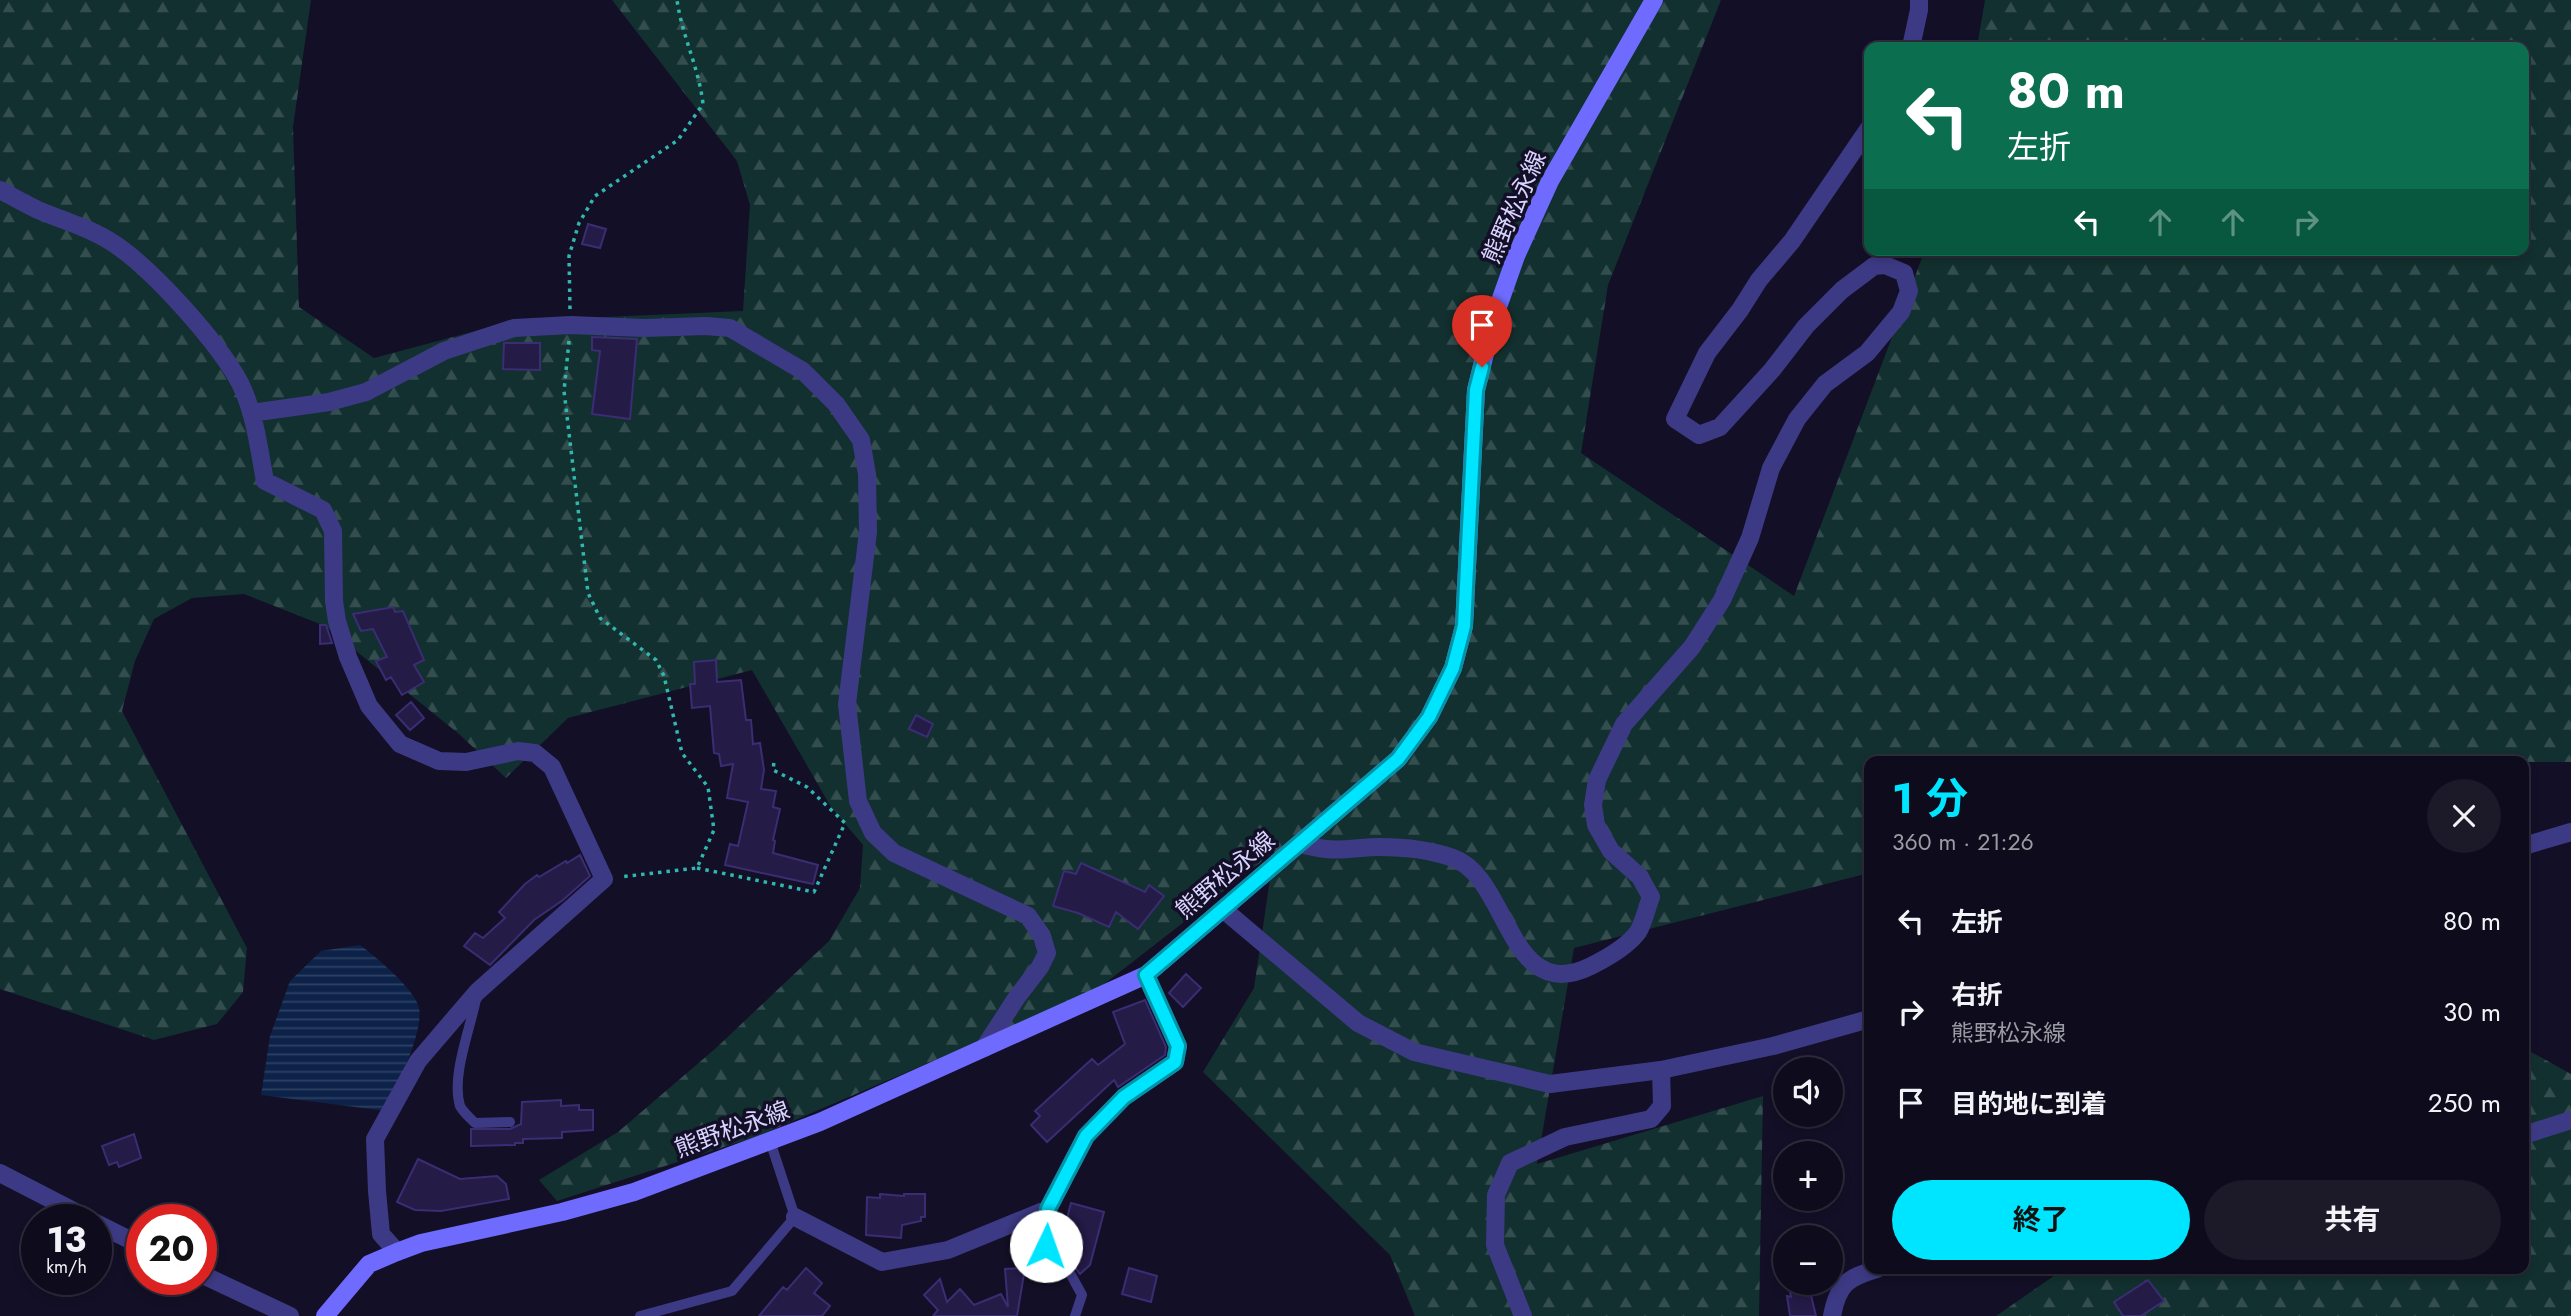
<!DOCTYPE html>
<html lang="ja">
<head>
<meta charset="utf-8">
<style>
  :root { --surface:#0e0b1c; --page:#1c1929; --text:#f1f3f6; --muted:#9b9ba3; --line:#2e2b3b; --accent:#00e5ff }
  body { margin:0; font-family:Jost,"Noto Sans JP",sans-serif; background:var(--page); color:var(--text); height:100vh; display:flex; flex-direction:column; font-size:26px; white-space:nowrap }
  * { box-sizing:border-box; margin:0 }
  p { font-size:23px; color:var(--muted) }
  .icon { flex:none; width:38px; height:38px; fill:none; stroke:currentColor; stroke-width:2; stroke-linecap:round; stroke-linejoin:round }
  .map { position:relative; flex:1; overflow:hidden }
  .side { position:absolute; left:1864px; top:756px; width:665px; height:518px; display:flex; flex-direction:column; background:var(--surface); border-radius:14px; box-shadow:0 4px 10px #0003,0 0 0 2px var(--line) }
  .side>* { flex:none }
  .top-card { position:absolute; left:1864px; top:42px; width:665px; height:214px; border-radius:14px; box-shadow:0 4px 10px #0003,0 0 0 2px var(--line); background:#0b6e4f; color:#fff; overflow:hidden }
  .buttons { position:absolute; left:1773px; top:1057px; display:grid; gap:14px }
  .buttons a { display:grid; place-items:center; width:70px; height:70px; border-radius:50%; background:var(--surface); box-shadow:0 4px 10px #0003,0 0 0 2px var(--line); font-size:35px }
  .speed { position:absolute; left:21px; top:1204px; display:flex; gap:14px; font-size:35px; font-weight:700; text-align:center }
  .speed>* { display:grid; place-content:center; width:91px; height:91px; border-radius:50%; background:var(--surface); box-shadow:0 4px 10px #0003,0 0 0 2px var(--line); line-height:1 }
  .speed small { font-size:18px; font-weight:400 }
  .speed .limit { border:10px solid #d22; background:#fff; color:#111 }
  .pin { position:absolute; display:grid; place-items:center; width:60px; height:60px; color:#fff; margin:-72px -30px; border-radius:50% 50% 50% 0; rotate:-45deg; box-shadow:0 0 7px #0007 }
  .pin .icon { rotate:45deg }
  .me { position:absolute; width:77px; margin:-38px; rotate:3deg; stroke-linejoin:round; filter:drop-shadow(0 0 5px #0008) }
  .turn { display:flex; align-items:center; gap:24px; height:147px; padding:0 28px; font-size:32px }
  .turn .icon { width:91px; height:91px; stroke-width:2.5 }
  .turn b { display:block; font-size:49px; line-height:60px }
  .lanes { display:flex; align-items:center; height:66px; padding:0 28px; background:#0003; justify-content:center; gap:35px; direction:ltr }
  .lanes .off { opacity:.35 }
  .round { display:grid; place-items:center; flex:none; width:74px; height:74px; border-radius:37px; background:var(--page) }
  .summary { display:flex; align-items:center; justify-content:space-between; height:119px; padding:0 28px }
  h1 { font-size:42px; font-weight:700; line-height:52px; color:var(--accent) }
  .button { display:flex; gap:14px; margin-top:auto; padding:14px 28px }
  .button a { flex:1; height:80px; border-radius:42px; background:var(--accent); color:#111; font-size:28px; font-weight:700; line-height:80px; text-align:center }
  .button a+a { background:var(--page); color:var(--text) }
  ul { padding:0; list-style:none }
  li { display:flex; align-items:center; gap:21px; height:91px; padding:0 28px }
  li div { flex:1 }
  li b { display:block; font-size:26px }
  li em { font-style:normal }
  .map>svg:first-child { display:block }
  .forest { fill:url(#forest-firs) }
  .water { fill:url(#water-rules) }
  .building { fill:#241b47; stroke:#3b2d73; stroke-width:2 }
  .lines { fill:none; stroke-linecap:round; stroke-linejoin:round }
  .path { stroke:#2fb8b0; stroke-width:3.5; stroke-dasharray:3.5 5; stroke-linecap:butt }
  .service { stroke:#3d3a85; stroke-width:10 }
  .minor { stroke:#3d3a85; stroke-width:18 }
  .tertiary { stroke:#3d3a85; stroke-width:18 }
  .secondary { stroke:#6f6bff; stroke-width:18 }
  .route-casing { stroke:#0095a6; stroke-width:18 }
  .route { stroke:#00e5ff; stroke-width:12 }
  .labels { text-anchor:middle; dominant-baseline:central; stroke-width:7; stroke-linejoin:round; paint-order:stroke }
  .street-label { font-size:24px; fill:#d9d4ff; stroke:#130f26 }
</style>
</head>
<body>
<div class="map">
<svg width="2571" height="1316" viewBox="0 0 2571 1316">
  <defs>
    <pattern id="forest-firs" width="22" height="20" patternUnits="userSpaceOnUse" patternTransform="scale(1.75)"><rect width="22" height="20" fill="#12302f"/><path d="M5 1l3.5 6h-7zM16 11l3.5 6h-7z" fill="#344d4e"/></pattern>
    <pattern id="water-rules" width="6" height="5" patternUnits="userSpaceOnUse" patternTransform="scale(1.75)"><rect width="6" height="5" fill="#0c2248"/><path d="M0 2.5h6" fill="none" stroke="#2f4163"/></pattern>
  </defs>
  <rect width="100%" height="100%" fill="#130f26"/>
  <!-- forest -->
  <path class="forest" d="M0 0H311L293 127 299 307 374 358 513 321 743 311 750 205 737 161 612 0H1721L1608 285 1581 453 1794 596 1925 250H2524V47H1977L1985 0H2571V762L1869 761V873L1574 948 1537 1164 1763 1096 1759 1316H1415L1390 1255 1203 1072 1254 988 1274 852 1094 992 758 1136 557 1201 539 1180 618 1132 716 1048 829 941 860 888 863 845 831 807 752 670 568 718 506 778 459 734 325 626 244 594 192 598 154 619 135 661 122 711 247 948 243 992 217 1024 154 1040 0 989Z
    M2524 1048 2571 1074V1316H1996L2064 1269H2524Z"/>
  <!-- water -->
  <path class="water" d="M360 945C376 957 415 989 419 1008 424 1032 396 1087 386 1111L261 1095 270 1036 290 981 321 951Z"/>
  <!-- building -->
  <path class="building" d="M588 224 606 229 600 248 582 244Z
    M592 337 637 339 630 419 592 414 600 351 592 350Z
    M504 343H540V370L503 369Z
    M393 607 395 612 403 611 424 660 414 665 424 682 402 695 391 677 386 680 376 661 387 657 373 629 361 631 353 614Z
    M320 625H326L332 643 320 644Z
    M716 660 717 682 741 680 746 720H751L753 744 760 743 764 770 761 789 776 791 773 807 780 809 773 840 775 841 773 853 818 865 813 884 725 865 730 844 738 846 748 802 727 798 733 764 721 766 719 754 714 753 710 706 692 708 690 684H695L694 662Z
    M411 702 424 718 410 730 396 715Z
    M916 715 933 724 927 737 909 729Z
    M580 855 590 876 563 900 534 920 490 965 464 946 475 933 483 938 505 918 499 912 525 884 537 875 539 877 566 861 567 863Z
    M1081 863 1145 892 1149 885 1164 896 1138 929 1116 912 1109 927 1078 913 1053 906 1064 871 1076 874Z
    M1186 974 1201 988 1183 1007 1169 993Z
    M1145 1000 1166 1047 1165 1055 1118 1087 1114 1080 1047 1142 1031 1125 1040 1116 1035 1111 1092 1059 1098 1065 1125 1044 1113 1012Z
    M561 1100V1106L579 1105V1110H593V1130L562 1132V1138L523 1139V1143H515V1145L471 1146V1129H510L521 1124 522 1102Z
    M134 1134 141 1158 119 1167 117 1162 109 1165 102 1146Z
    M418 1159 460 1179 497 1176 506 1184 509 1199 441 1211 415 1210 397 1202Z
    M880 1194 904 1196V1194H925V1217H921V1221L902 1225 901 1238 866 1235 867 1197 880 1198Z
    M1071 1203 1104 1212 1090 1265 1080 1274 1065 1254 1071 1247 1060 1244Z
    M806 1268 822 1283 814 1293 830 1306 822 1316H759L783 1287 787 1290Z
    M1025 1268 1017 1316H933L938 1310 924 1295 940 1279 947 1302 960 1289 974 1305 1001 1294 1008 1307 1005 1269Z
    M1129 1268 1157 1276 1151 1302 1122 1294Z
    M2148 1280 2164 1301 2141 1316H2123L2114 1302Z
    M1808 1283 1816 1316H1790L1787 1296 1791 1297 1789 1285Z"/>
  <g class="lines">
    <!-- path -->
    <path class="path" d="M570 309 569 256 579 223 595 196 678 140 703 104C699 68 682 36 677 0
      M569 341 564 391 588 593 600 618 656 660 664 676 682 753 708 787 714 830 697 868 620 877
      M697 868 814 892 845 823 807 787 773 770 774 762"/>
    <!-- service -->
    <path class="service" d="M476 999C470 1030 451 1076 460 1106 463 1112 470 1118 475 1123L510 1122
      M1048 1209 1047 1246 1065 1264 1082 1295 1075 1316
      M640 1316 732 1291 795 1217 770 1141"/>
    <!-- minor -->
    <path class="minor" d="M1911 47 1919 10V0
      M0 190C13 197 25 204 38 210 64 221 91 228 116 245 154 271 218 342 240 383 255 413 259 449 265 481L323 510 333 531 334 601 337 621 348 657 369 706 400 744 439 761 466 762 518 751 535 753 552 767 604 879 477 992 418 1061 375 1139 377 1191 381 1234 397 1252
      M251 413 329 402 366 392 444 351 514 328 571 325 644 328 706 326 730 328 803 371 836 404 861 440 867 474 868 532 847 704 858 801 873 833 894 853 1028 916 1042 936 1047 953 1040 967 1017 997 984 1048
      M1300 844C1308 846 1317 848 1326 849 1343 851 1362 847 1379 847 1402 847 1431 850 1453 858 1509 877 1508 1007 1591 966 1607 958 1627 947 1638 932 1644 922 1647 907 1651 897L1640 877 1611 851 1596 825 1593 805 1597 780 1624 724 1692 647 1722 600 1750 538 1771 468 1797 419 1825 384 1867 353 1901 312 1909 291 1904 273 1885 265 1874 266 1842 290 1806 326 1772 370 1720 427 1699 435 1675 419 1707 353 1740 310 1759 280 1792 241 1869 128
      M2524 1135 2571 1120
      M795 1217 882 1262 948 1250 1048 1209 1086 1136 1124 1097 1175 1062 1178 1046 1146 975
      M1523 1316 1495 1245 1496 1195 1510 1163 1565 1137 1651 1119 1662 1106 1661 1070
      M1832 1316C1838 1284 1847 1278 1877 1269"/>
    <!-- tertiary -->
    <path class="tertiary" d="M2524 846 2571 832
      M1224 910 1358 1023 1414 1052 1550 1084 1661 1070 1773 1046 1869 1019
      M0 1173 91 1220
      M96 1223 142 1246
      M201 1274 290 1316"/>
    <!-- secondary -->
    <path class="secondary" d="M325 1316 369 1264 397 1252 421 1243 562 1212 634 1192 820 1122 1146 975 1398 759 1429 717 1453 668 1464 626 1476 390 1493 321 1516 256 1550 181 1654 0"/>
  </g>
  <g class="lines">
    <defs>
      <path id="route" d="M1046 1246 1048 1209 1086 1136 1124 1097 1175 1062 1178 1046 1146 975 1398 759 1429 717 1453 668 1464 626 1476 390 1482 367"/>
    </defs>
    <!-- route casing -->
    <use href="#route" class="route-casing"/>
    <!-- route -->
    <use href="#route" class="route"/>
  </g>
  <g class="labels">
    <!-- street labels -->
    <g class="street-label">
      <text transform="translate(1514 207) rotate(-66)">熊野松永線</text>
      <text transform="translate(1225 875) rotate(-40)">熊野松永線</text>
      <text transform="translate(732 1129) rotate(-20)">熊野松永線</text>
    </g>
  </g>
</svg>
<div class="buttons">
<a><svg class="icon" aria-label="sound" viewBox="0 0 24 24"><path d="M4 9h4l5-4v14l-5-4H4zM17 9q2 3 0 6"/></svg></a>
<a>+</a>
<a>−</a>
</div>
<div class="speed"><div>13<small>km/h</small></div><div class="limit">20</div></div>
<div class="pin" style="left:1482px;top:367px;background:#d93025"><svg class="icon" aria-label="arrive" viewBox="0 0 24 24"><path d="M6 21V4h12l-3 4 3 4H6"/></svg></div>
<svg class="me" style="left:1046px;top:1246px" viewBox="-20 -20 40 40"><circle r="19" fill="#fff"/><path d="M0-13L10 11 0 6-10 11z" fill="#00e5ff"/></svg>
<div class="top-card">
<div class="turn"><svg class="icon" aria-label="left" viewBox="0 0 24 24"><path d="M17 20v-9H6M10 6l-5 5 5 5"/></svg><div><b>80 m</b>左折</div></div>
<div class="lanes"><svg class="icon" aria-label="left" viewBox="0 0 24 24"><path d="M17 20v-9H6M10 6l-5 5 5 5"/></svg><svg class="icon off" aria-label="ahead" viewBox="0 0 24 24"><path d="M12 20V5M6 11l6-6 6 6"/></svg><svg class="icon off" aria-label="ahead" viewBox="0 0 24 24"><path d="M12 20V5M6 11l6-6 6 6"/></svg><svg class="icon off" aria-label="right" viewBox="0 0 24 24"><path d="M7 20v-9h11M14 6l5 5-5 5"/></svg></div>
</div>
<section class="side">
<div class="summary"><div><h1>1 分</h1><p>360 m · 21:26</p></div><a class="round"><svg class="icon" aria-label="close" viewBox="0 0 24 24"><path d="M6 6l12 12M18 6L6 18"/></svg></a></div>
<ul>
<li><svg class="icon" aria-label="left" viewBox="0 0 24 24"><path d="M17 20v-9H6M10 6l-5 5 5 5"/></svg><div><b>左折</b></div><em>80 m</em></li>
<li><svg class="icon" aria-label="right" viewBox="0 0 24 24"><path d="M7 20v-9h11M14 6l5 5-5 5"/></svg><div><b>右折</b><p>熊野松永線</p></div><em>30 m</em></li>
<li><svg class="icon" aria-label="arrive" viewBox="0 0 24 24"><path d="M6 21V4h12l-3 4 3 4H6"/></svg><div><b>目的地に到着</b></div><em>250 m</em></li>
</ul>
<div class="button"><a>終了</a><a>共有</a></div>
</section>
</div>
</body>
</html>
